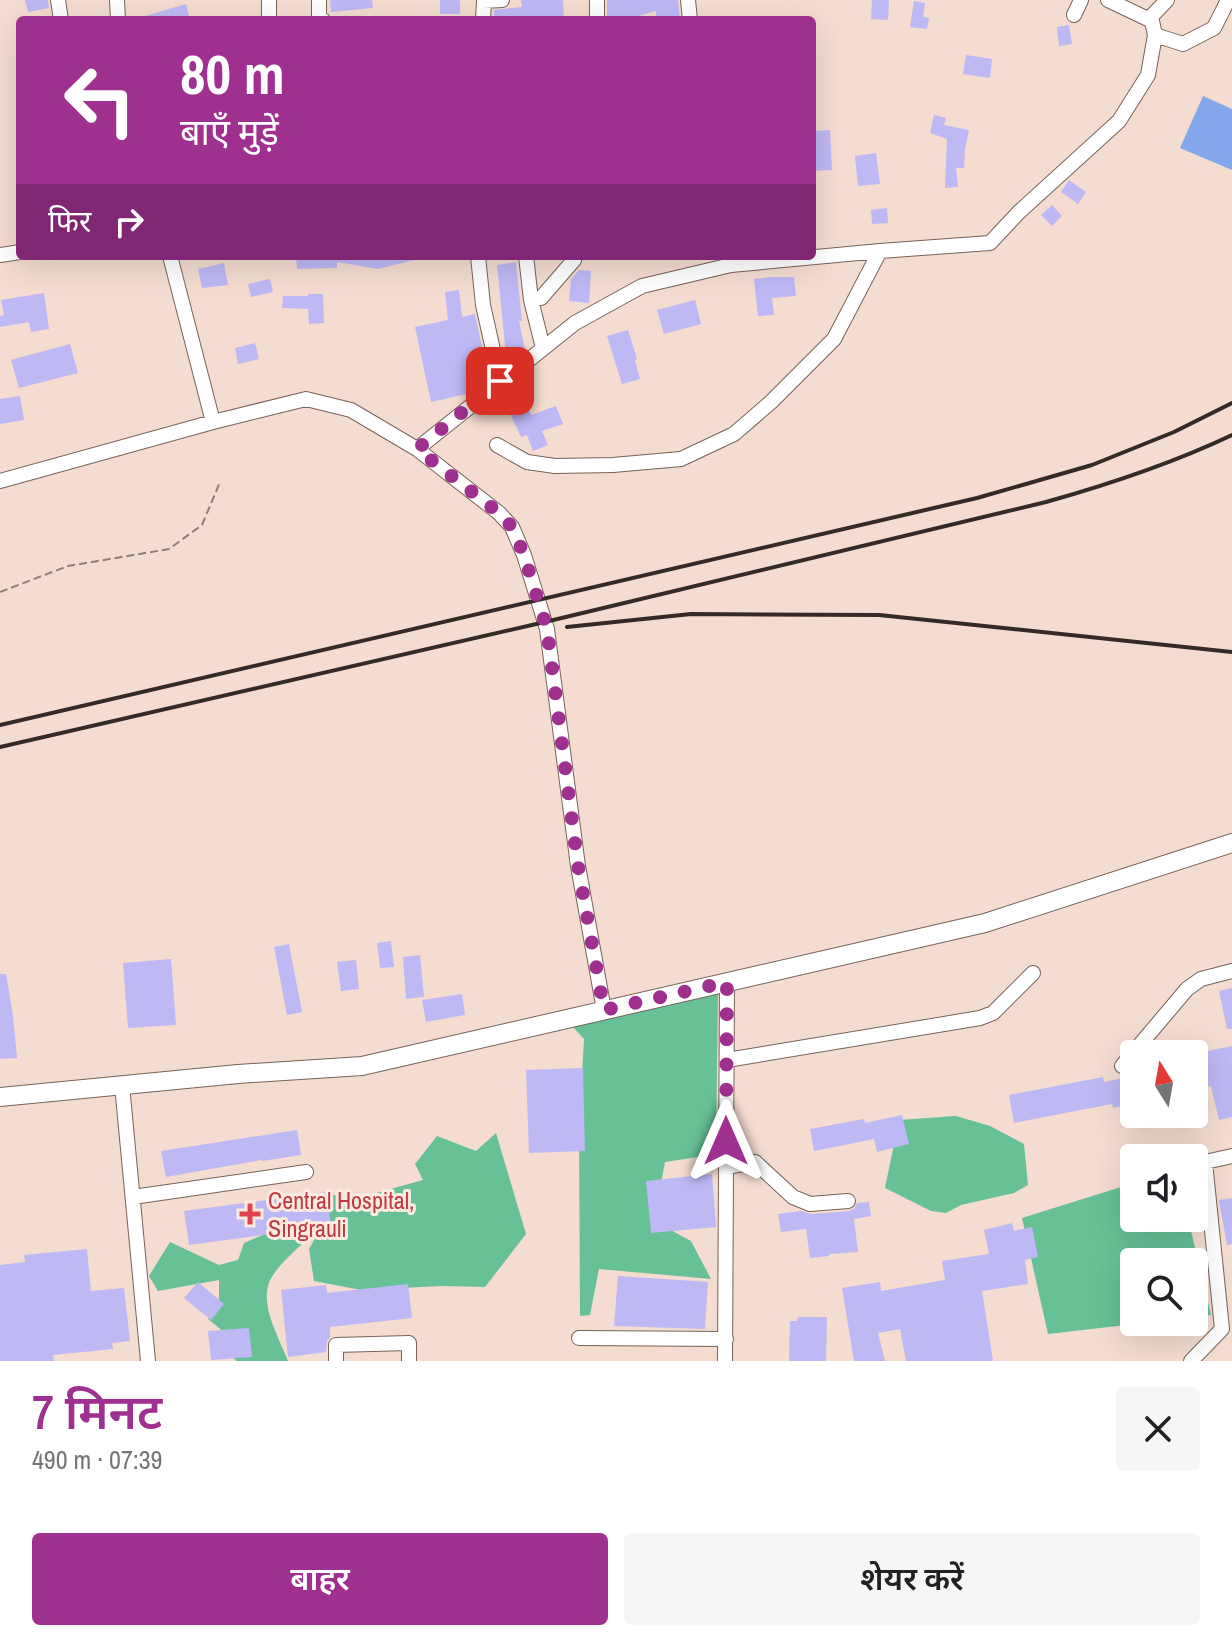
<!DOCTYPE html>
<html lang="hi">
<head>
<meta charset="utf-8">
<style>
  :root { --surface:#fff; --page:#f6f6f6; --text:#202124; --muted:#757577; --accent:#a0308f }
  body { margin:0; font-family:"Archivo Narrow","Noto Sans Devanagari",sans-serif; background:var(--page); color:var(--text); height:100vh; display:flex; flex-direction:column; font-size:30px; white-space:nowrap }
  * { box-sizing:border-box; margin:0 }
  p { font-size:26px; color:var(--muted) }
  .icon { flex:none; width:44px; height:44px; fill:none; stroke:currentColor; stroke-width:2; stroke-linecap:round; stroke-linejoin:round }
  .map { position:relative; height:1361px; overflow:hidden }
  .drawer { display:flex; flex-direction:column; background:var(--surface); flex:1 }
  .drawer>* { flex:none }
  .hud { position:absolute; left:16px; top:16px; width:800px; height:244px; border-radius:8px; box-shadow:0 8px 32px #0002; background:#a0308f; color:#fff; overflow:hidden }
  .needle { width:52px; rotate:349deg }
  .fabs { position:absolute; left:1120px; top:1040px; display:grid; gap:16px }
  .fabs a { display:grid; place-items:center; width:88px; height:88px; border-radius:8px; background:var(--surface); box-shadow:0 8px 32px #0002; font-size:40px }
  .pin { position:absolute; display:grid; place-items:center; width:68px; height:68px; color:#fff; margin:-34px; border-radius:16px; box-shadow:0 4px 12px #0006 }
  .me { position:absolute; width:88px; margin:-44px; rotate:0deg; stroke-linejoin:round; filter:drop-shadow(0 0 6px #0008) }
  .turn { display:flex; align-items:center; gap:28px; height:168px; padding:0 32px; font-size:36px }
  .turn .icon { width:104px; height:104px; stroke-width:2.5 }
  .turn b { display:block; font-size:56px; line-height:68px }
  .then { display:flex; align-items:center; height:76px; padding:0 32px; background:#0003; gap:16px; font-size:30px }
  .round { display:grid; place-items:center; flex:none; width:84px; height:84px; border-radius:8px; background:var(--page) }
  .overview { display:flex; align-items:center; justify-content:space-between; height:136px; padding:0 32px }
  h1 { font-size:48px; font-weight:600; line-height:60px; color:var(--accent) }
  .primary-button { display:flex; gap:16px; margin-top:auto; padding:16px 32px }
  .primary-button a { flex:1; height:92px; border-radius:8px; background:var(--accent); color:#fff; font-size:32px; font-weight:600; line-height:92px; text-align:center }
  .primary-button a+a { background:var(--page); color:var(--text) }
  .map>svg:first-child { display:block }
  .forest { fill:#67c096 }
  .water { fill:#85a7eb }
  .building { fill:#beb8f5 }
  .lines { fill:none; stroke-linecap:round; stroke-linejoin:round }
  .minor-casing { stroke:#776358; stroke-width:16 }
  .major-casing { stroke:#776358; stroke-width:20 }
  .path { stroke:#907f77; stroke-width:2; stroke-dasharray:8 4; stroke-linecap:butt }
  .minor { stroke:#fff; stroke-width:14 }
  .major { stroke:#fff; stroke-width:18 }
  .rail { stroke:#342b26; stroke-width:4 }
  .route { stroke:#a0308f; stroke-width:14; stroke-dasharray:0 25.2 }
  .health-dot { fill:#e0444e; stroke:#feebe0; stroke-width:3 }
  .labels { text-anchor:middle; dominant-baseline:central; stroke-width:6; stroke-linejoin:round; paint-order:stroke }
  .health-label { font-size:24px; fill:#be3a42; stroke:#feebe0; text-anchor:start }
</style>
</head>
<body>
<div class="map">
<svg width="1232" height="1361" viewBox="0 0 1232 1361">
  <rect width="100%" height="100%" fill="#f4dcd0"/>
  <!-- forest -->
  <path class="forest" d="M718 994 716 1149 705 1156 665 1162 654 1221 691 1241 711 1279 599 1269 590 1315 580 1316 579 1128 584 1039 573 1027Z
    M956 1116 990 1126 1024 1144 1028 1185 1014 1193 961 1205 946 1213 931 1211 885 1188 899 1120Z
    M496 1133 526 1234 485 1287 442 1286 361 1290 314 1281 309 1249 322 1226 318 1194 362 1197 423 1180 415 1164 437 1136 476 1151Z
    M1134 1183V1218H1188L1211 1315 1194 1317V1262H1134V1322H1152L1048 1334 1022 1218Z
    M272 1231 305 1241C293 1253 278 1265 270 1280 259 1305 279 1337 288 1361H237L214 1343 230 1337 208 1319 219 1302V1280L158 1291 149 1276 170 1242 219 1265 238 1260 244 1243Z"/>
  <!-- water -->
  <path class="water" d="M1203 96 1232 109V170L1180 148Z"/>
  <!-- building -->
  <path class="building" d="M25 0H48L49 8 28 12Z
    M330 0H372L373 8 331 12Z
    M440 0H460V14H440Z
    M521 0H563L564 20H494V10L522 7Z
    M607 0H678L680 19 656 17V11L624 20H607Z
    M872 0H889L888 20 871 19Z
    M914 1 925 3 923 17 929 18 927 29 910 27Z
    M186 4 190 20H143L142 17Z
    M1069 25 1072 44 1059 46 1057 27Z
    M966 55 992 59 990 78 963 74Z
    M934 115 946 118 944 125 969 130 965 149 964 168H956L958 187 945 188 947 139 930 133Z
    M830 130 832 170 812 171V131Z
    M876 153 880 184 858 186 855 156Z
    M1069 180 1086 192 1078 204 1061 192Z
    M1052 205 1062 216 1052 226 1041 215Z
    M887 208 888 223 872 224 871 210Z
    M296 256H337V268L297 269Z
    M337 256H414V260L378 269 337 262Z
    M516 262 522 321H519L525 350 521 353 506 355 497 265Z
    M224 263 228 285 202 288 198 269Z
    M579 270 591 271 589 303 569 301 571 279Z
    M770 277H794L796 296 772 298 774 315 758 316 754 279Z
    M270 279 273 292 251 297 248 284Z
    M459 290 462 317 475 314 489 379 470 384 471 393 431 402 415 327 448 320 445 292Z
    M44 293 49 329 31 332 29 322 0 327V316L4 315 1 300Z
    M308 294H323L324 323 309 324 308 309 282 308 283 296H308Z
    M695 300 701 324 664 334 657 310Z
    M628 330 637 359 635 360 640 379 622 384 607 336Z
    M255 343 259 359 238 364 235 348Z
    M70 344 78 373 19 388 11 360Z
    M20 396 24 420 0 424V399Z
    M524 399 531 415 556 406 563 424 542 431 548 445 533 451 527 435 521 437 507 407Z
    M391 941 394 967 380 968 377 943Z
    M289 944 302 1012 287 1015 274 947Z
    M420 955 424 997 406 999 403 957Z
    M171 959 176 1025 128 1028 123 963Z
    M356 960 359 989 341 991 337 962Z
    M0 974H6L13 1016 17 1058 0 1059Z
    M1232 988V1029H1227L1219 991Z
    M462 994 465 1015 426 1022 422 1000Z
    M1232 1046V1117L1219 1120 1211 1086 1194 1090V1054Z
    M583 1068 585 1151 529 1153 526 1070Z
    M1134 1076V1104L1113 1108 1112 1104 1014 1123 1009 1095 1103 1077 1104 1082Z
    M902 1115 909 1144 877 1152 874 1139 814 1151 810 1129 864 1119 865 1123Z
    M297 1130 301 1155 262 1161 261 1160 166 1177 161 1151Z
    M712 1174 716 1227 651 1233 646 1181Z
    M327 1192 331 1226 189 1245 184 1211Z
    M1232 1198V1244L1227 1245 1219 1200Z
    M869 1202 871 1216 854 1219 858 1252 829 1254V1256L810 1258 806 1229 781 1232 778 1214 801 1211 811 1214 849 1211 854 1209 857 1203Z
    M1012 1223 1014 1231 1032 1227 1038 1257 1025 1260 1028 1284 982 1291 993 1361H906L900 1329 878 1333 885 1361H854L842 1288 880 1282 881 1291 945 1280 942 1261 989 1254 984 1230Z
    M87 1249 91 1291 124 1288 130 1341 112 1343 113 1349 53 1355 54 1361H0V1265L25 1262 24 1255Z
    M618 1276 708 1282 705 1329 614 1326Z
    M198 1282 224 1304 211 1320 184 1298Z
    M408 1284 412 1318 330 1327V1337L327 1341 326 1352 288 1357 281 1290 326 1285 327 1293Z
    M798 1317H827L826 1361H789L790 1321H797Z
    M249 1328 252 1357 211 1360 208 1331Z"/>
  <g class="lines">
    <defs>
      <path id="minor" d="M58 0 61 20
        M117 0 118 20
        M269 0V20
        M319 0V18L323 20
        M597 0V20
        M688 0 690 20
        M1108 0 1152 21 1155 35 1183 44 1214 28 1228 0
        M1074 15 1081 0
        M1149 19 1167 0
        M483 20 484 1 502 0
        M0 255 20 252
        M170 256 213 422
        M478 256 483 305 500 381
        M526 256 531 300 543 348
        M531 300 541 298 574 260 575 256
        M497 445 527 462 555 466 613 465 681 459 734 434 771 402 834 339 880 251
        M417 449 575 323 642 286 731 265 880 251 990 243 1019 212 1119 121 1148 75 1155 35
        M0 481 213 422 306 399 351 410 417 449 499 513 512 527 524 555 547 629 578 866 604 1010
        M727 1060 980 1018 993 1013 1033 973
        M1122 1066 1187 989 1201 979 1232 971
        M122 1085 148 1361
        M726 1167 755 1162 793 1197 810 1204 848 1201
        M133 1197 306 1172
        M579 1338 726 1339
        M336 1361V1345L409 1343V1361
        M725 1361 727 982
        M1191 1361 1222 1329 1205 1162 1232 1156"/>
      <path id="major" d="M0 1097 238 1074 362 1066 985 923 1232 843"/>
    </defs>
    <!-- minor casing -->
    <use href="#minor" class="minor-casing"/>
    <!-- major casing -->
    <use href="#major" class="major-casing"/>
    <!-- path -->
    <path class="path" d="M0 592 68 566 169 549 202 525 220 482"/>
    <!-- minor -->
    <use href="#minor" class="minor"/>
    <!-- major -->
    <use href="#major" class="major"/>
    <!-- rail -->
    <path class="rail" d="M567 627 691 614 879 615 1232 652
      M0 725 977 498 1092 465 1174 432 1232 403
      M0 747 545 622 1046 502C1110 484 1173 463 1232 435"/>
  </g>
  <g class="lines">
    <!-- route -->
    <path class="route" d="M500 381 417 449 499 513 512 527 524 555 547 629 578 866 604 1010 727 982 726 1141"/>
  </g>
  <!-- markers -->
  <path class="health-dot" d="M246 1202h8v8h8v8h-8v8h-8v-8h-8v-8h8z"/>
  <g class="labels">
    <!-- health labels -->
    <g class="health-label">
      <text x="268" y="1200">Central Hospital,<tspan x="268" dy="28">Singrauli</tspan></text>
    </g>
  </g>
</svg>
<div class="fabs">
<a><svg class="needle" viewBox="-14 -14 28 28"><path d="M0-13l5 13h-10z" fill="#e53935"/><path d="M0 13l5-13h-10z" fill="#757577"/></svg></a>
<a><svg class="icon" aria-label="sound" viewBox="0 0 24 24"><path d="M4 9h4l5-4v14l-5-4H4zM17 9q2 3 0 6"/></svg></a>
<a><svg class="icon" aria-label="search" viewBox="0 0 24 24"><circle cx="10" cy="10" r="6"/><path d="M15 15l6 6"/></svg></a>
</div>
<div class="pin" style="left:500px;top:381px;background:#d93025"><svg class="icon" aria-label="arrive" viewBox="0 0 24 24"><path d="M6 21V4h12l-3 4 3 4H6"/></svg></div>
<svg class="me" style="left:726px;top:1141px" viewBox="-20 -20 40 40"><path d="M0-17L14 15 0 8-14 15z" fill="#a0308f" stroke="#fff" stroke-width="4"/></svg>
<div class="hud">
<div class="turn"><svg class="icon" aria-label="left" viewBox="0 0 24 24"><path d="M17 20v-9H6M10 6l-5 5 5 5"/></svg><div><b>80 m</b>बाएँ मुड़ें</div></div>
<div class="then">फिर<svg class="icon" aria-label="right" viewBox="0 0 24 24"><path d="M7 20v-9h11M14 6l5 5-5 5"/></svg></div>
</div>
</div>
<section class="drawer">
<div class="overview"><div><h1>7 मिनट</h1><p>490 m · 07:39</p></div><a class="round"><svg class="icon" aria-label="close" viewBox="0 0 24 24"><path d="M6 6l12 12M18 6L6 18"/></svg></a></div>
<div class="primary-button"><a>बाहर</a><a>शेयर करें</a></div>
</section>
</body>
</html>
